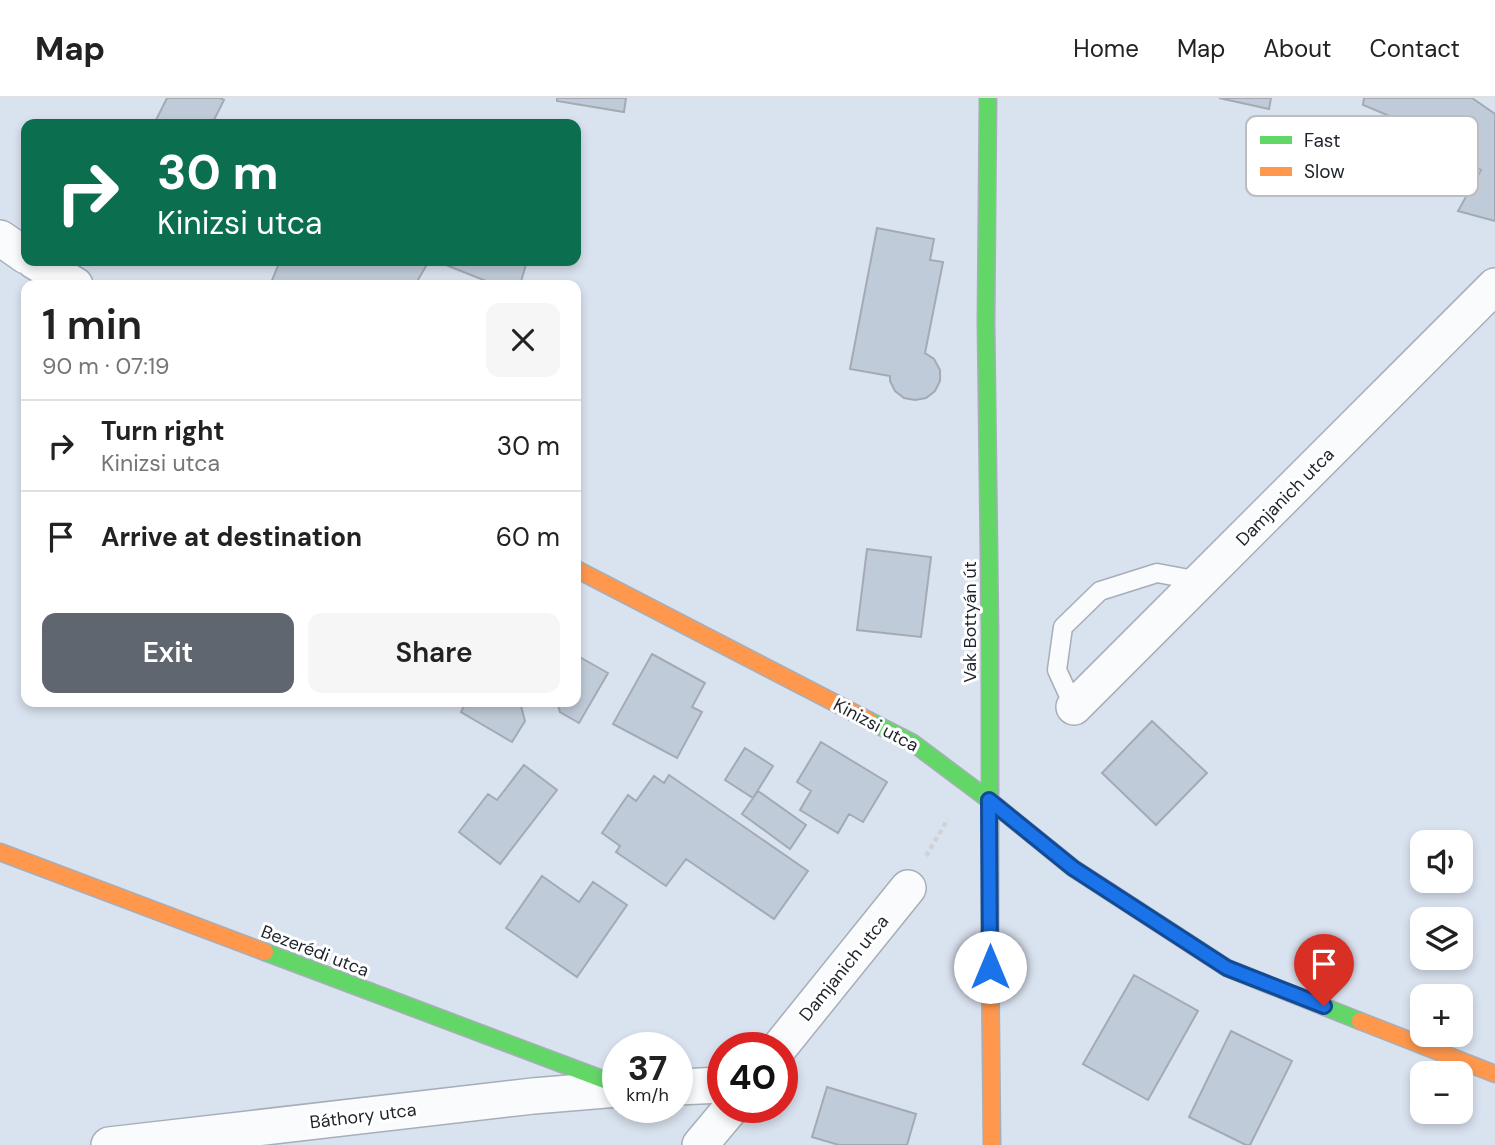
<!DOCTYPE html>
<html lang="en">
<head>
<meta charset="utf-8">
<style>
  :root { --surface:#fff; --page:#f6f6f6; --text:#222; --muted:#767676; --line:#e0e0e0; --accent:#5f6670 }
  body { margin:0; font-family:"DM Sans",sans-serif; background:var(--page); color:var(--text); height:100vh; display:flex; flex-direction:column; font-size:26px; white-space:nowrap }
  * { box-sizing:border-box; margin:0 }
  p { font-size:23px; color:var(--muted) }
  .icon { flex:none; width:38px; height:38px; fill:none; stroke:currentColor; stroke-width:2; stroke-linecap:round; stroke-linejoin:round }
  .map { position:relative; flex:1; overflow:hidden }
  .panel { position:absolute; left:21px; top:182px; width:560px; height:427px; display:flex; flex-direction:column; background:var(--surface); border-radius:14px; box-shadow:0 4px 10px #0003 }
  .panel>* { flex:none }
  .guide { position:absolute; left:21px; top:21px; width:560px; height:147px; border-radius:14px; box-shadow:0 4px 10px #0003; background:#0b6e4f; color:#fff; overflow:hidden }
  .controls { position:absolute; left:1410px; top:732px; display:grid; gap:14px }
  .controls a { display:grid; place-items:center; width:63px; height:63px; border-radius:14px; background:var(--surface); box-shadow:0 4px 10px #0003; font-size:35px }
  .speed { position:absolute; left:602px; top:934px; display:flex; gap:14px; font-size:35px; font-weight:700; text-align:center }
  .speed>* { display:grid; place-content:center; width:91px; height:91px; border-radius:50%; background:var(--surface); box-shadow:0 4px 10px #0003; line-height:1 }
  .speed small { font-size:18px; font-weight:400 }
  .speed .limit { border:10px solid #d22; background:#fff; color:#111 }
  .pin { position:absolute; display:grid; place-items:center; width:60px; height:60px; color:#fff; margin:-72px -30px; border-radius:50% 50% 50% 0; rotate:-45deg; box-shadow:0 0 7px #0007 }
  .pin .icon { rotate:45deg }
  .me { position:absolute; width:77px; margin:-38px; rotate:0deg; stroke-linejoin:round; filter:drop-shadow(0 0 5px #0008) }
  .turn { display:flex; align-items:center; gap:24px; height:147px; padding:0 21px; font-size:32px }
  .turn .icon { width:91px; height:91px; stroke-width:2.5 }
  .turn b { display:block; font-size:49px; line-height:60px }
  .round { display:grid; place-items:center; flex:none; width:74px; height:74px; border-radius:14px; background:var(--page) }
  .headline { display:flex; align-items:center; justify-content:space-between; height:119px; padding:0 21px }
  h1 { font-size:42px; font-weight:600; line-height:52px }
  .button { display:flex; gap:14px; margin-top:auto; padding:14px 21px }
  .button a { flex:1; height:80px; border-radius:14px; background:var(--accent); color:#fff; font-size:28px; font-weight:600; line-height:80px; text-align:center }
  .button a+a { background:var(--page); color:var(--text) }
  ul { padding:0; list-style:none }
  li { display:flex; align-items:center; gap:21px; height:91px; padding:0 21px; border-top:2px solid var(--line) }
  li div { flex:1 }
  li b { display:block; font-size:26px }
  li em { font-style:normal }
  header { display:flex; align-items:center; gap:42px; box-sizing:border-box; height:98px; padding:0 35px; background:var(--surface); border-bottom:2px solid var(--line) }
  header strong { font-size:33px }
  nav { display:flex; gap:38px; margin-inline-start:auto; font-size:24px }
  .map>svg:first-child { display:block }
  .building { fill:#c0cbd9; stroke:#a4aab4; stroke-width:2 }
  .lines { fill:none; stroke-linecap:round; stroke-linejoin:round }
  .lane-casing { stroke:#a7aeb8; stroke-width:21 }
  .street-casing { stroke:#a7aeb8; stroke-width:38 }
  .fast-casing { stroke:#a7aeb8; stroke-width:19 }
  .slow-casing { stroke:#a7aeb8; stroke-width:19 }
  .path { stroke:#d0d2d6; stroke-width:4.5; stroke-dasharray:5 3.5; stroke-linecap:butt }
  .lane { stroke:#f9fbfd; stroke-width:18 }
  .street { stroke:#f9fbfd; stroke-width:35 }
  .fast { stroke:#63d668; stroke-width:16 }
  .slow { stroke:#ff974d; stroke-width:16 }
  .route-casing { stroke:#114b97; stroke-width:18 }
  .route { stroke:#1a73e8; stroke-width:12 }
  .labels { text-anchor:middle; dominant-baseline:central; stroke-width:6; stroke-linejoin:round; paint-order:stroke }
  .street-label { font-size:18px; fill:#1e242c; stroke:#fff }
  .key { fill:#fff; stroke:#bcbdc0; stroke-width:2 }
  .key-label { font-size:19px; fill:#1e242c }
</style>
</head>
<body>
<header>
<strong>Map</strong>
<nav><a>Home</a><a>Map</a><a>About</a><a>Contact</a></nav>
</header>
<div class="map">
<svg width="1495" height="1047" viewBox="0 0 1495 1047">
  <rect width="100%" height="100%" fill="#d9e2ef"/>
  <!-- building -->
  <path class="building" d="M167 0H220L224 2 212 26H154Z
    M557 0H626L624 14 557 3Z
    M1219 0H1271L1269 11Z
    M1364 0H1472L1495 16V123L1458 113 1481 72 1406 25 1363 7Z
    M877 130 934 141 930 162 943 164 925 255 934 261 940 272V283L935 293 926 300 915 302 904 300 895 293 890 283V278L850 271Z
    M280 163H429L415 187H270Z
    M436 163H527L520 187H496Z
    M867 451 931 459 921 539 857 532Z
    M652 556 705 585 692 609 702 614 677 660 613 626Z
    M576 557 608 575 579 625 560 614 557 604H576Z
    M466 604H520L525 623 512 644 461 614Z
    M1152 623 1207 675 1156 727 1102 675Z
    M821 644 887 684 863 724 849 716 838 735 800 712 811 693 797 684Z
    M745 650 773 668 753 700 725 682Z
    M524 667 557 692 500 766 459 734 488 696 497 702Z
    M669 677 808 773 774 821 686 761 666 788 616 754 620 748 602 735 628 697 636 703 654 678 664 685Z
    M758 693 806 727 790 751 742 716Z
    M542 778 579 804 593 784 627 807 577 879 506 830Z
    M1134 877 1198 913 1148 1002 1083 966Z
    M1231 933 1292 963 1250 1047H1246L1189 1019Z
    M827 989 916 1016 907 1047H839L812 1039Z"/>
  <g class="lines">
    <defs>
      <path id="lane" d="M1074 609 1057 572 1063 529 1100 493 1157 475 1200 483"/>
      <path id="street" d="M0 140 26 158
        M34 163 75 187
        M1074 609 1495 188
        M779 950 908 790
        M677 989 723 987
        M109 1047 533 998 618 991
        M700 1047 731 1010"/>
      <path id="fast" d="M988 0 986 224 990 534V856
        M868 622 913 645 989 702 1073 770 1227 870 1360 923
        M265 854 618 987"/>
      <path id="slow" d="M576 471 868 622
        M0 754 265 854
        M990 856 992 1047
        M1360 923 1495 976"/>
    </defs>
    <!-- lane casing -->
    <use href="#lane" class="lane-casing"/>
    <!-- street casing -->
    <use href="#street" class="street-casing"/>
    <!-- fast casing -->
    <use href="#fast" class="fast-casing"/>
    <!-- slow casing -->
    <use href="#slow" class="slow-casing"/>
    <!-- path -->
    <path class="path" d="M926 758 948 721"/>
    <!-- lane -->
    <use href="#lane" class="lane"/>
    <!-- street -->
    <use href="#street" class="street"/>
    <!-- fast -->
    <use href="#fast" class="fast"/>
    <!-- slow -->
    <use href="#slow" class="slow"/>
  </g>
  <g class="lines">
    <defs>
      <path id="route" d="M990 869 989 702 1073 770 1227 870 1324 908"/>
    </defs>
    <!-- route casing -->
    <use href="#route" class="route-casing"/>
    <!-- route -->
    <use href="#route" class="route"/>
  </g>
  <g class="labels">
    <!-- street labels -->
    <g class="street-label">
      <text transform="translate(1285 399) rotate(-45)">Damjanich utca</text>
      <text transform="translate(970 524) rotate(-90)">Vak Bottyán út</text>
      <text transform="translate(876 627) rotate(28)">Kinizsi utca</text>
      <text transform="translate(315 853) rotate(21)">Bezerédi utca</text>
      <text transform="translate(844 870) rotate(-51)">Damjanich utca</text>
      <text transform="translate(363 1018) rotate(-7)">Báthory utca</text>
    </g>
  </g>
  <!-- legend -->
  <rect x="1246" y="18" width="232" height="80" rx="10" class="key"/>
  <rect x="1260" y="38" width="32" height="8" fill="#63d668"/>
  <rect x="1260" y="69" width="32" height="9" fill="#ff974d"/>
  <g class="key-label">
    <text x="1304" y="49">Fast</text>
    <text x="1304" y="80">Slow</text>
  </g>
</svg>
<div class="controls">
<a><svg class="icon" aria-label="sound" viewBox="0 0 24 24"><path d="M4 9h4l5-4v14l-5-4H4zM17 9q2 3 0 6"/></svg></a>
<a><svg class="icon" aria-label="layers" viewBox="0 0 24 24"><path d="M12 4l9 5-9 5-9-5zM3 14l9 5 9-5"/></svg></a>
<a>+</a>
<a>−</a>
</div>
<div class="speed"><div>37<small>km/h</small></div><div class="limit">40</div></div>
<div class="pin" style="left:1324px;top:908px;background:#d93025"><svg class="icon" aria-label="arrive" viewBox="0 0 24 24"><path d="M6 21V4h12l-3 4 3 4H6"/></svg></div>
<svg class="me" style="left:990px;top:869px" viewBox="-20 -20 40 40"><circle r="19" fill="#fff"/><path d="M0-13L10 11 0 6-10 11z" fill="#1a73e8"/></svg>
<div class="guide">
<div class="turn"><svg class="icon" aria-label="right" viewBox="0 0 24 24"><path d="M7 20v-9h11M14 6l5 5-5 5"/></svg><div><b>30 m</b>Kinizsi utca</div></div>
</div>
<section class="panel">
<div class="headline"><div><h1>1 min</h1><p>90 m · 07:19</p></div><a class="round"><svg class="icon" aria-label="close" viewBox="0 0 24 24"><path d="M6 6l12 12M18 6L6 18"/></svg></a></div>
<ul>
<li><svg class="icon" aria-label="right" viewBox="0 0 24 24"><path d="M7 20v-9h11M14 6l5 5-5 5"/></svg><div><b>Turn right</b><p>Kinizsi utca</p></div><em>30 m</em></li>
<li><svg class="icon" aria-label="arrive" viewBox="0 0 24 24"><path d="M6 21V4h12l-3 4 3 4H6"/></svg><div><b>Arrive at destination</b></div><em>60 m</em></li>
</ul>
<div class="button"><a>Exit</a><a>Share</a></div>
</section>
</div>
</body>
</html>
